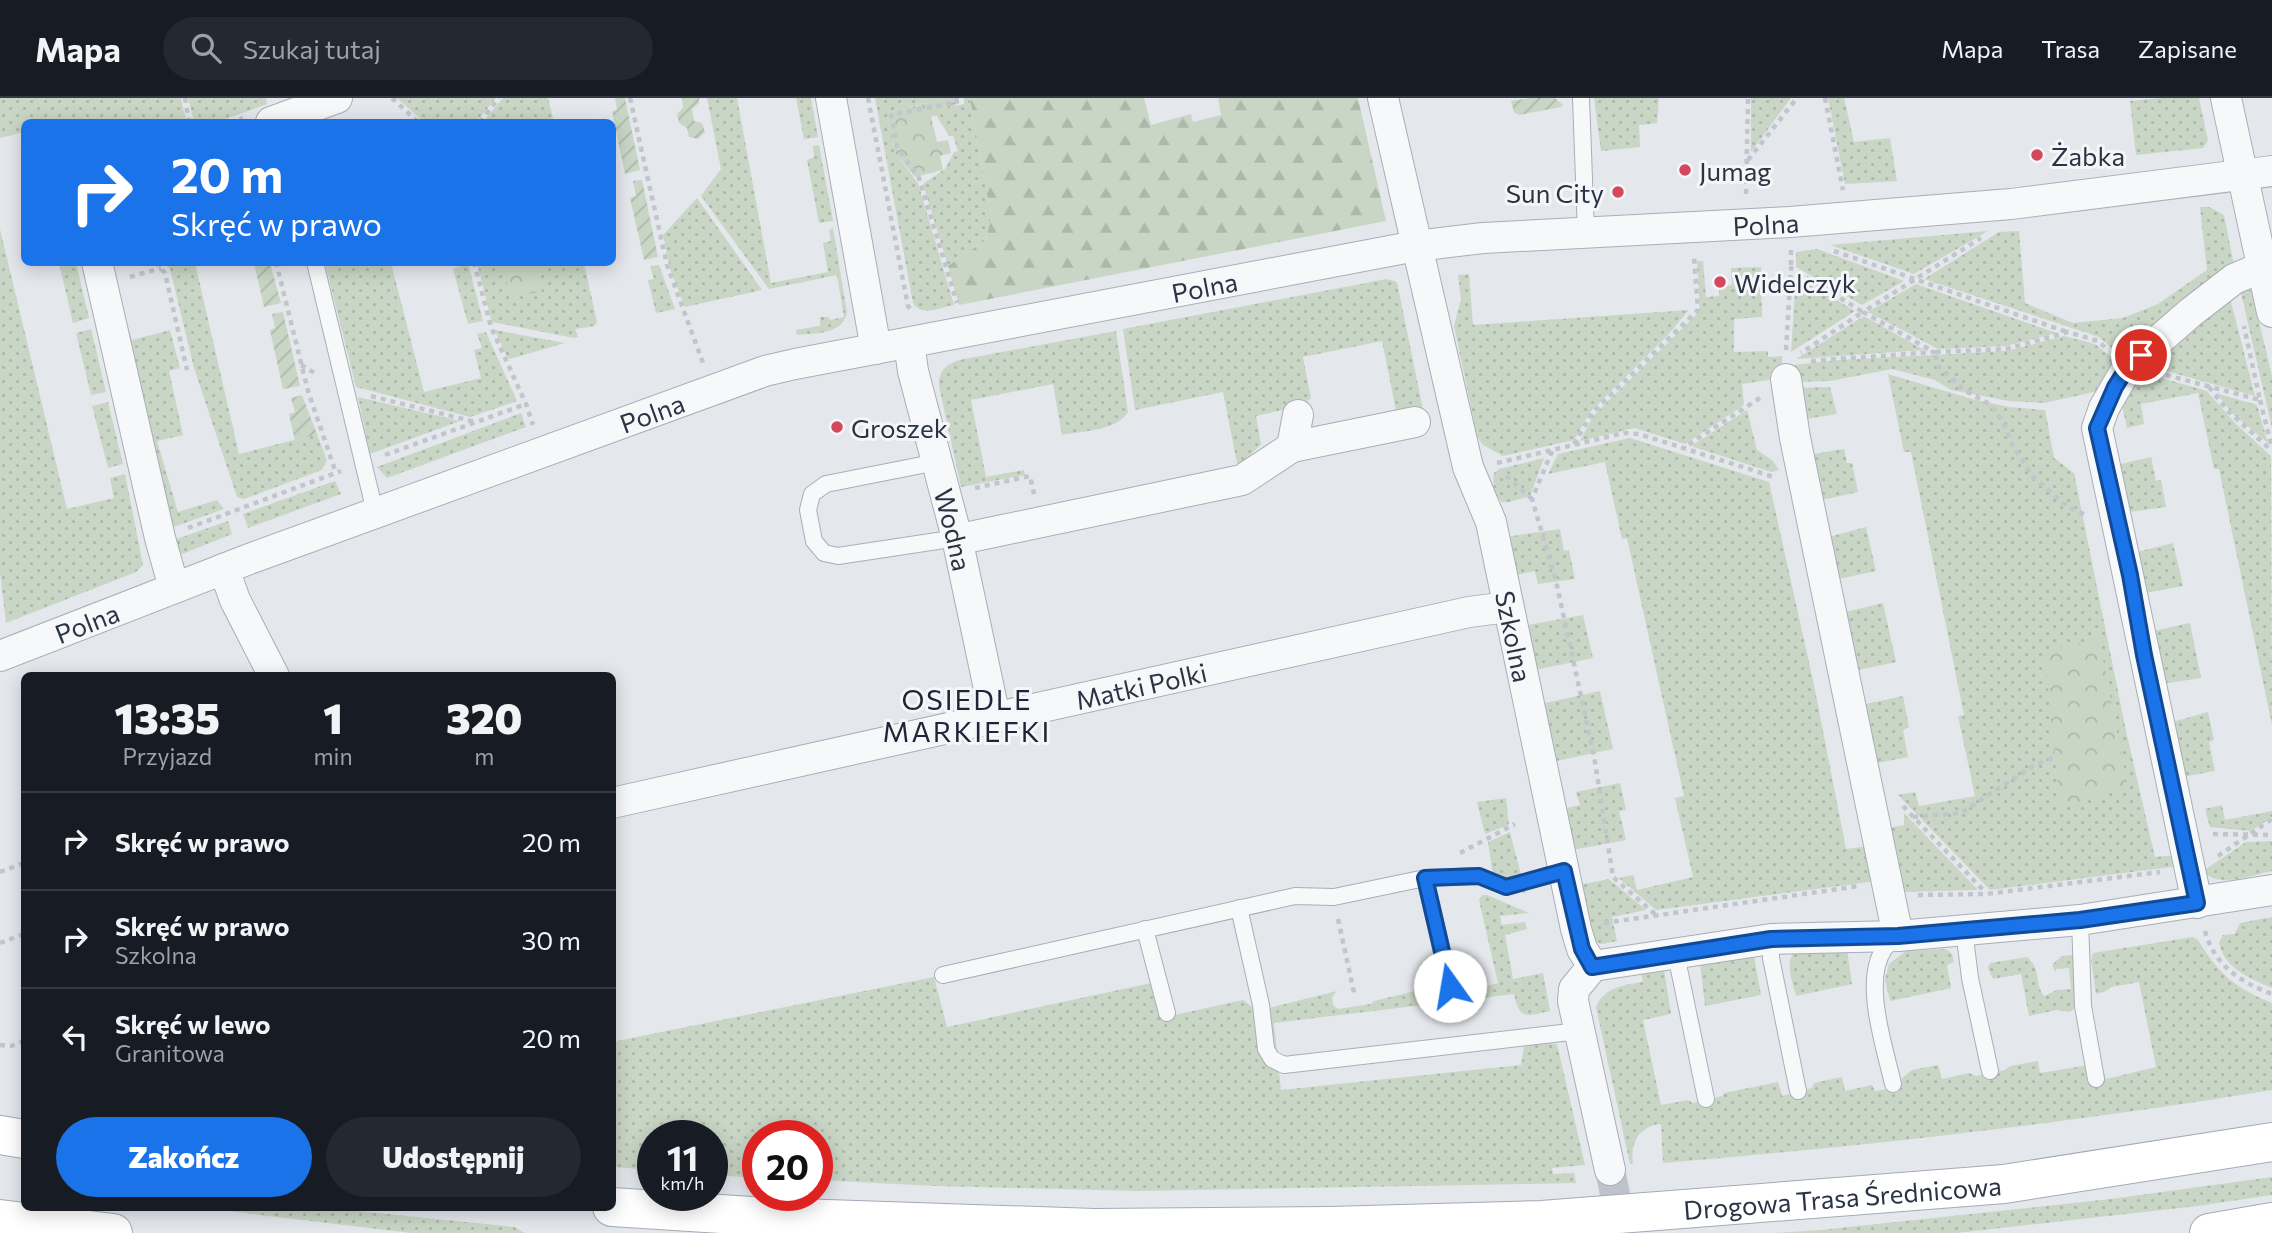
<!DOCTYPE html>
<html lang="pl">
<head>
<meta charset="utf-8">
<style>
  :root { --surface:#171b24; --page:#242831; --text:#f1f3f6; --muted:#9ea1a6; --line:#363941; --accent:#1a73e8 }
  body { margin:0; font-family:Commissioner,sans-serif; background:var(--page); color:var(--text); height:100vh; display:flex; flex-direction:column; font-size:26px; white-space:nowrap }
  * { box-sizing:border-box; margin:0 }
  p { font-size:23px; color:var(--muted) }
  .icon { flex:none; width:38px; height:38px; fill:none; stroke:currentColor; stroke-width:2; stroke-linecap:round; stroke-linejoin:round }
  .map { position:relative; flex:1; overflow:hidden }
  .panel { position:absolute; left:21px; top:574px; width:595px; height:539px; display:flex; flex-direction:column; background:var(--surface); border-radius:10px; box-shadow:0 4px 18px #0003 }
  .panel>* { flex:none }
  .top-card { position:absolute; left:21px; top:21px; width:595px; height:147px; border-radius:10px; box-shadow:0 4px 18px #0003; background:#1a73e8; color:#fff; overflow:hidden }
  .speed { position:absolute; left:637px; top:1022px; display:flex; gap:14px; font-size:35px; font-weight:700; text-align:center }
  .speed>* { display:grid; place-content:center; width:91px; height:91px; border-radius:50%; background:var(--surface); box-shadow:0 4px 18px #0003; line-height:1 }
  .speed small { font-size:18px; font-weight:400 }
  .speed .limit { border:10px solid #d22; background:#fff; color:#111 }
  .pin { position:absolute; display:grid; place-items:center; width:60px; height:60px; color:#fff; margin:-30px; border:4px solid #fff; border-radius:50%; box-shadow:0 2px 7px #0007 }
  .me { position:absolute; width:77px; margin:-38px; rotate:347deg; stroke-linejoin:round; filter:drop-shadow(0 0 5px #0008) }
  .turn { display:flex; align-items:center; gap:24px; height:147px; padding:0 35px; font-size:32px }
  .turn .icon { width:91px; height:91px; stroke-width:2.5 }
  .turn b { display:block; font-size:49px; line-height:60px }
  .eta { display:flex; justify-content:space-evenly; align-items:center; height:119px; text-align:center }
  .eta b { font-size:42px; font-weight:800; line-height:49px }
  .action { display:flex; gap:14px; margin-top:auto; padding:14px 35px }
  .action a { flex:1; height:80px; border-radius:42px; background:var(--accent); color:#fff; font-size:28px; font-weight:800; line-height:80px; text-align:center }
  .action a+a { background:var(--page); color:var(--text) }
  ul { padding:0; list-style:none }
  li { display:flex; align-items:center; gap:21px; height:98px; padding:0 35px; border-top:2px solid var(--line) }
  li div { flex:1 }
  li b { display:block; font-size:26px }
  li em { font-style:normal }
  header { display:flex; align-items:center; gap:42px; box-sizing:border-box; height:98px; padding:0 35px; background:var(--surface); border-bottom:2px solid var(--line) }
  header strong { font-size:33px }
  nav { display:flex; gap:38px; margin-inline-start:auto; font-size:24px }
  .search { width:490px; height:63px; background:var(--page); display:flex; align-items:center; gap:18px; box-sizing:border-box; padding:0 24px; border-radius:38px; color:var(--muted); font-size:26px }
  .map>svg:first-child { display:block }
  .grass { fill:url(#grass-dots) }
  .forest { fill:url(#forest-firs) }
  .park { fill:url(#park-crowns) }
  .garden { fill:url(#garden-furrows) }
  .lines { fill:none; stroke-linecap:round; stroke-linejoin:round }
  .minor-tunnel { stroke:#bfc3cb; stroke-width:30; stroke-dasharray:30 15; stroke-linecap:butt }
  .service-casing { stroke:#a9aeb7; stroke-width:18 }
  .minor-casing { stroke:#a9aeb7; stroke-width:32 }
  .primary-casing { stroke:#a3abb8; stroke-width:40 }
  .path { stroke:#c2c5cb; stroke-width:4.5; stroke-dasharray:5 5; stroke-linecap:butt }
  .service { stroke:#f7f8fa; stroke-width:16 }
  .minor { stroke:#f7f8fa; stroke-width:30 }
  .primary { stroke:#fff; stroke-width:38 }
  .route-casing { stroke:#114b97; stroke-width:18 }
  .route { stroke:#1a73e8; stroke-width:12 }
  .poi-dot { fill:#d1495b; stroke:#f4f6f9; stroke-width:2.5 }
  .labels { text-anchor:middle; dominant-baseline:central; stroke-width:6; stroke-linejoin:round; paint-order:stroke }
  .poi-label { font-size:26px; fill:#2b3445; stroke:#f4f6f9; text-anchor:start }
  .street-label { font-size:26px; fill:#2b3445; stroke:#f4f6f9 }
  .neighbourhood-label { font-size:28px; letter-spacing:2px; fill:#1d2536; stroke:#f4f6f9 }
</style>
</head>
<body>
<header>
<strong>Mapa</strong>
<div class="search"><svg class="icon" aria-label="search" viewBox="0 0 24 24"><circle cx="10" cy="10" r="6"/><path d="M15 15l6 6"/></svg>Szukaj tutaj</div>
<nav><a>Mapa</a><a>Trasa</a><a>Zapisane</a></nav>
</header>
<div class="map">
<svg width="2272" height="1135" viewBox="0 0 2272 1135">
  <defs>
    <pattern id="grass-dots" width="8" height="8" patternUnits="userSpaceOnUse" patternTransform="scale(1.75)"><rect width="8" height="8" fill="#c9d6c5"/><path d="M2 2h.1M6 6h.1" fill="none" stroke="#adb8ab" stroke-width="1.8" stroke-linecap="round"/></pattern>
    <pattern id="forest-firs" width="22" height="20" patternUnits="userSpaceOnUse" patternTransform="scale(1.75)"><rect width="22" height="20" fill="#c9d6c5"/><path d="M5 1l3.5 6h-7zM16 11l3.5 6h-7z" fill="#adb8ab"/></pattern>
    <pattern id="park-crowns" width="20" height="18" patternUnits="userSpaceOnUse" patternTransform="scale(1.75)"><rect width="20" height="18" fill="#c9d6c5"/><path d="M2 6a3 3 0 1 1 6 0M12 15a3 3 0 1 1 6 0" fill="none" stroke="#adb8ab"/></pattern>
    <pattern id="garden-furrows" width="10" height="10" patternUnits="userSpaceOnUse" patternTransform="scale(1.75)"><rect width="10" height="10" fill="#c9d6c5"/><path d="M-1 1l2-2M0 10L10 0M9 11l2-2" fill="none" stroke="#adb8ab"/></pattern>
  </defs>
  <rect width="100%" height="100%" fill="#e4e7ec"/>
  <!-- grass -->
  <path class="grass" d="M0 0H181L186 24H24V34L0 40Z
    M188 0H266L267 6 218 24H194Z
    M397 0H496L476 24H424Z
    M503 0H548L554 24H483Z
    M707 0H737L771 185 828 174 823 145 831 143 829 132 833 130 847 215C842 237 815 235 797 237L796 232 820 228V219H829L830 222 844 219 837 177 769 191 701 98 721 71Z
    M796 0H811L818 39 804 41Z
    M875 0H904L931 4 888 14 895 55 918 85 954 207C939 210 922 219 913 205Z
    M964 0H970L991 120 986 142 948 168 923 86 945 71 954 54 958 53 953 38H949L933 12 964 6Z
    M1594 0H1659L1657 25 1639 27 1640 49 1601 53Z
    M1751 0H1791L1751 54Z
    M1828 0H1844L1854 44 1890 40 1897 83 1845 86Z
    M2161 0H2199L2208 43 2203 50 2136 57 2130 3Z
    M819 47 833 123 819 125 807 62 814 59 813 48Z
    M697 100 762 192 685 209 670 171 663 137Z
    M2200 109H2209L2224 117 2234 167 2124 260 2099 239 1924 181 1999 134 2019 133 2025 205 2073 225 2123 220 2158 206 2207 172Z
    M0 131 67 411 114 400 110 380 125 376 143 467 136 474 6 525 0 475Z
    M1988 133 1914 176 1830 147Z
    M1817 151 1904 183 1862 207 1796 169V154Z
    M1697 163H1703L1706 199 1719 198V189L1732 187 1731 170 1761 169 1762 219 1734 221V254L1768 253V259L1782 258V280L1742 286 1744 307 1685 346 1634 330 1580 343 1593 318 1700 213Z
    M59 165H76L89 220 73 225Z
    M165 165H195L239 356 317 336 327 362 322 372 244 401 237 399 194 270 170 171Z
    M325 165H391L424 294 481 280 474 252 482 250 477 236 486 234 517 303 470 319 356 289Z
    M460 165H468L483 223 468 226 453 171 461 168Z
    M477 165H584L597 224 594 228 575 231 578 239 574 240 492 224Z
    M659 167 675 211 656 215 648 182 654 181 650 168Z
    M1469 176 1473 227 1689 212 1667 238 1590 314 1574 342 1503 358 1483 347 1477 338 1454 228 1461 201 1458 177Z
    M1796 178 1855 213 1791 254Z
    M1387 181 1397 184 1424 317H1397L1382 243 1303 259 1311 301 1307 302 1309 306 1256 318 1261 346 1238 370 1223 294 1135 312 1123 231Z
    M1916 186 2056 235 2006 248 1938 251 1868 214Z
    M2239 186 2247 189 2252 194 2272 278V330Z
    M2229 196 2255 298 2145 267Z
    M1864 218 1924 252 1796 261Z
    M126 222 132 242 170 232 180 270 169 273 183 337 157 343 178 414 217 402 224 411 168 431 120 224Z
    M91 231 106 294 91 297 76 235Z
    M495 233V232L565 245 510 261 507 259Z
    M1116 233 1128 314C1117 333 1082 333 1062 337L1053 286 971 302 986 379 1024 372 1025 377 961 389 939 288C939 270 948 265 964 261Z
    M2064 238 2095 246 2122 268 2103 292 2044 305 2009 303 1951 292 1935 282 1892 271 1830 283 1793 284V267L1839 262 2007 253Z
    M2141 274 2207 293 2234 324 2271 358 2272 627 2219 371H2214L2198 295 2141 306 2144 326 2127 330 2122 307Z
    M1888 276 1972 301 2009 309 2045 312 2054 360 2074 375 2126 633 2155 759 2176 757 2179 768 1990 792 1898 697 1915 694 1919 708 1975 698 1958 618 1964 617 1911 354H1904Z
    M1830 289 1837 316 1799 322 1793 290Z
    M2216 295 2257 307 2268 345 2234 317Z
    M358 299 460 323 370 356Z
    M108 304 123 366 108 370 92 308Z
    M1747 312 1757 352 1773 363 1779 372 1771 374 1691 348Z
    M521 315 526 329 387 380 377 369Z
    M1630 340 1769 384 1814 587 1846 751 1869 748 1877 783 1656 812 1619 780 1633 777 1637 792 1693 779 1675 700 1684 698 1627 440 1622 441 1605 364 1548 376 1558 356Z
    M1844 351 1847 365H1852L1858 394 1817 403 1807 357Z
    M2151 359 2156 383 2161 382 2166 409 2130 414 2118 370 2121 366Z
    M1544 360 1530 398 1509 404H1502C1494 396 1492 385 1494 375L1499 371Z
    M335 383 341 396 248 430 243 416Z
    M228 423 232 436 182 456 171 443Z
    M1866 429 1876 473 1834 482 1825 440Z
    M1560 431 1564 453 1569 452 1575 481 1538 486 1535 473 1513 478 1505 439Z
    M2173 445 2183 488 2146 495 2137 454Z
    M1883 505 1896 564 1854 573 1841 515Z
    M1583 517 1593 560 1540 571 1533 569 1523 528Z
    M2190 525 2201 580 2162 586 2153 533Z
    M1600 593 1613 651 1552 664 1541 606Z
    M1903 598 1909 629 1903 632 1908 659 1872 666 1861 607Z
    M2208 614 2214 642 2209 644 2215 673 2182 679 2169 625Z
    M1620 685 1626 712 1619 713 1626 742 1572 752 1563 711 1580 707 1576 694Z
    M1506 700 1509 727 1485 736 1477 704Z
    M2222 707 2225 722 2272 713V719L2251 733 2210 729 2205 711Z
    M1904 715 1978 792 1898 794 1883 731 1904 727Z
    M1510 734 1526 796 1493 778 1488 744Z
    M2272 743V773C2252 777 2217 791 2203 773L2246 744Z
    M1609 781 1646 812 1612 819 1617 843 1602 846 1594 844 1578 787Z
    M1482 797H1487L1529 815 1500 818 1502 827 1525 824 1527 831 1505 837 1513 881 1543 875 1550 913C1526 918 1520 923 1514 896L1274 925 1281 992 1521 967 1524 949 1530 944 1557 946 1585 1067 1552 1070 1553 1076 1574 1075 1576 1085 1139 1093 936 1088 817 1082V1038H758V1080L712 1077V1038H653V1072L613 1069 612 944 934 879 947 929 1151 885 1161 920 1243 902 1272 924 1269 910 1337 893 1332 899 1333 907 1338 911 1371 906 1374 903 1432 889 1442 897H1453L1498 885 1479 802Z
    M2272 819V890C2251 881 2223 870 2219 844L2223 837 2235 836 2240 825Z
    M2193 839 2198 842C2219 876 2235 890 2272 905V992C2070 1025 1866 1048 1663 1065L1661 1027 1658 1026C1638 1030 1630 1046 1633 1066H1630L1596 909C1604 889 1624 887 1643 884L1641 874 1664 871 1671 916 1643 922 1661 1007 1688 1002 1693 1005 1722 998 1724 995 1778 984 1782 998 1812 990 1814 985 1842 979 1845 993 1872 987 1875 993 1889 991 1912 972 1938 967 1942 981 1969 975 1976 978 2005 972 2010 968 2038 963 2040 975 2101 965 2106 981 2156 969 2139 884 2112 889 2104 894 2096 896 2091 863 2093 855Z
    M1847 851 1852 886 1796 898C1792 883 1785 867 1794 853Z
    M1946 851 1952 856 1954 864 1947 867 1951 890 1890 903 1885 882 1889 866 1906 853Z
    M2073 857 2076 860V905L2074 911 2069 914 2057 912 2029 918 2021 876 1993 881 1988 870 1990 865 2027 859C2042 872 2034 886 2044 898L2057 892 2071 891 2069 870 2056 871V875L2052 867 2062 858Z
    M1754 858 1761 897 1705 908 1700 865Z
    M2272 1079V1097L2198 1108 1956 1135H1774L1821 1132 2111 1101Z
    M203 1110H329L514 1129 525 1135H411Z"/>
  <!-- forest -->
  <path class="forest" d="M970 0H1144L1151 27 1191 16 1193 24 1221 17 1218 0H1358L1386 123 959 207 948 168 986 142 991 120Z"/>
  <!-- park -->
  <path class="park" d="M904 0H956L957 4 951 14 931 19 937 44 948 42 951 55 940 58 943 72 915 79 895 55 888 14 929 5Z
    M503 165H536L542 193 510 200Z
    M2099 540 2128 690 2060 710 2044 553Z"/>
  <!-- garden -->
  <path class="garden" d="M615 0H625L640 72 625 76 612 13 617 12Z
    M682 0H699V5L692 11 694 23 702 25 705 34 698 41 689 39 687 30 679 25 677 16 683 10Z
    M1531 0H1555L1563 7 1561 9 1519 17 1514 14 1511 3Z
    M642 82 658 159 644 162 630 100 636 98 633 83Z
    M254 165H270L281 205 264 209Z
    M283 214 300 288 283 291 270 232 275 230 272 216Z
    M302 297 317 336 295 343 289 316 295 314 291 300Z"/>
  <g class="lines">
    <!-- minor-tunnel -->
    <path class="minor-tunnel" d="M1610 1072 1623 1135"/>
    <defs>
      <path id="service" d="M1581 0 1586 135
        M315 164 375 414
        M937 364 826 386 812 396 808 412 814 443 824 455 838 458 957 440
        M1425 780 1450 888
        M1239 810 1261 907 1266 951 1272 961 1284 967 1579 933
        M2080 822 2083 908 2096 981
        M1145 831 1167 915
        M1964 832 1970 880 1990 973
        M1771 841V860L1798 993
        M1679 855V871L1706 1001
        M943 877 1295 798 1334 799 1425 780 1479 778 1506 789 1564 773
        M1893 986C1885 950 1862 884 1884 851 1887 847 1892 843 1896 840"/>
      <g id="minor">
        <path d="M831 0 876 251"/>
        <path id="s1" d="M1383 0 1468 369 1491 424 1576 831 1582 851 1593 868"/>
        <path d="M2226 0 2272 214"/>
        <path d="M271 24 337 0"/>
        <path d="M97 164 160 440 174 490"/>
        <path id="s2" d="M909 245 913 273 957 440 995 619"/>
        <path d="M1786 281 1795 340 1898 838"/>
        <path d="M1292 349 1415 324"/>
        <path d="M957 440 970 439 1242 382 1292 349 1298 317"/>
        <path d="M224 471 235 502 274 578"/>
        <path id="s3" d="M0 558 252 460 765 273 795 266 1416 148 1483 140 1790 124 2011 106 2272 73"/>
        <path id="s4" d="M612 705 1469 514 1508 509"/>
        <path d="M2197 805C2164 647 2130 488 2097 330L2104 310 2127 270 2190 215 2234 181 2262 169"/>
        <path d="M1593 868 1771 841 1898 838 2080 822 2272 792"/>
        <path d="M1593 868 1574 891 1573 903 1610 1072"/>
      </g>
      <g id="primary">
        <path d="M0 1037 24 1041"/>
        <path id="s5" d="M612 1109 768 1119 1094 1130 1330 1128 1542 1122 2004 1086 2272 1044"/>
        <path d="M0 1121 113 1135"/>
        <path d="M2209 1135 2272 1124"/>
      </g>
    </defs>
    <!-- service casing -->
    <use href="#service" class="service-casing"/>
    <!-- minor casing -->
    <use href="#minor" class="minor-casing"/>
    <!-- primary casing -->
    <use href="#primary" class="primary-casing"/>
    <!-- path -->
    <path class="path" d="M185 0 189 24
      M392 0 418 24
      M630 0 667 167 703 265
      M868 0 908 208 913 214
      M956 0 957 4 891 17 897 49 919 80 957 205
      M1825 0 1843 92
      M230 24 243 20
      M480 24 499 0
      M1748 62 1797 0
      M1746 96 1748 0
      M1791 152V170
      M1834 153 2067 234
      M155 164 165 175 187 272
      M276 164 308 293 336 375
      M474 164 491 229 526 306 533 327
      M130 179 161 170
      M1786 252 1791 170 1863 214 1801 255
      M1811 263 1934 254 1863 214 1981 140
      M301 267 318 277
      M2166 277 2260 302 2244 228
      M2209 289 2227 312 2272 353
      M371 298 475 324
      M1760 300 1683 350 1774 379
      M2260 302 2272 350
      M1574 346 1592 315 1698 212 1694 159
      M1552 353 1532 401 1556 483 1594 658 1613 779 1656 817
      M385 357 526 306
      M1497 365 1624 335 1639 336 1683 350
      M1506 378 1532 401
      M975 390 1030 378 1034 396
      M2084 416 2068 409 2033 379 2011 345 2003 324 1991 307 1964 292 1938 268 1934 254 2006 251 2068 234 2098 243 2107 251
      M188 430 341 373
      M1903 708 1986 795
      M1913 719 1961 715 2033 668 2055 659
      M2213 736 2272 737
      M1460 755 1515 726
      M2218 758 2272 721
      M0 774 24 765
      M1918 797 1986 796 2160 774
      M1338 821 1355 899
      M1604 825 1859 788
      M2205 833C2214 867 2240 884 2272 896
      M0 845 24 836
      M0 947 11 948 24 943"/>
    <!-- service -->
    <use href="#service" class="service"/>
    <!-- minor -->
    <use href="#minor" class="minor"/>
    <!-- primary -->
    <use href="#primary" class="primary"/>
  </g>
  <g class="lines">
    <defs>
      <path id="route" d="M1450 888 1425 780 1479 778 1506 789 1564 773 1582 851 1592 869 1771 841 1898 838 2080 822 2197 805 2144 557 2130 477 2097 330 2115 289 2127 270 2141 257"/>
    </defs>
    <!-- route casing -->
    <use href="#route" class="route-casing"/>
    <!-- route -->
    <use href="#route" class="route"/>
  </g>
  <!-- markers -->
  <g class="poi-dot">
    <circle cx="2037" cy="57" r="7"/>
    <circle cx="1685" cy="72" r="7"/>
    <circle cx="1618" cy="94" r="7"/>
    <circle cx="1720" cy="184" r="7"/>
    <circle cx="837" cy="329" r="7"/>
  </g>
  <g class="labels">
    <!-- poi labels -->
    <g class="poi-label">
      <text x="2051" y="57">Żabka</text>
      <text x="1699" y="72">Jumag</text>
      <text x="1604" y="94" text-anchor="end">Sun City</text>
      <text x="1734" y="184">Widelczyk</text>
      <text x="851" y="329">Groszek</text>
    </g>
    <!-- street labels -->
    <g class="street-label">
      <text stroke="none"><textPath href="#s3" startOffset="1830">Polna</textPath></text>
      <text stroke="none"><textPath href="#s3" startOffset="1264">Polna</textPath></text>
      <text stroke="none"><textPath href="#s3" startOffset="696">Polna</textPath></text>
      <text stroke="none"><textPath href="#s2" startOffset="192">Wodna</textPath></text>
      <text stroke="none"><textPath href="#s3" startOffset="93">Polna</textPath></text>
      <text stroke="none"><textPath href="#s1" startOffset="555">Szkolna</textPath></text>
      <text stroke="none"><textPath href="#s4" startOffset="542">Matki Polki</textPath></text>
      <text stroke="none"><textPath href="#s5" startOffset="1232">Drogowa Trasa Średnicowa</textPath></text>
    </g>
    <!-- neighbourhood labels -->
    <g class="neighbourhood-label">
      <text x="967" y="601">OSIEDLE<tspan x="967" dy="32">MARKIEFKI</tspan></text>
    </g>
  </g>
</svg>
<div class="speed"><div>11<small>km/h</small></div><div class="limit">20</div></div>
<div class="pin" style="left:2141px;top:257px;background:#d93025"><svg class="icon" aria-label="arrive" viewBox="0 0 24 24"><path d="M6 21V4h12l-3 4 3 4H6"/></svg></div>
<svg class="me" style="left:1450px;top:888px" viewBox="-20 -20 40 40"><circle r="19" fill="#fff"/><path d="M0-13L10 11 0 6-10 11z" fill="#1a73e8"/></svg>
<div class="top-card">
<div class="turn"><svg class="icon" aria-label="right" viewBox="0 0 24 24"><path d="M7 20v-9h11M14 6l5 5-5 5"/></svg><div><b>20 m</b>Skręć w prawo</div></div>
</div>
<section class="panel">
<div class="eta">
<div><b>13:35</b><p>Przyjazd</p></div>
<div><b>1</b><p>min</p></div>
<div><b>320</b><p>m</p></div>
</div>
<ul>
<li><svg class="icon" aria-label="right" viewBox="0 0 24 24"><path d="M7 20v-9h11M14 6l5 5-5 5"/></svg><div><b>Skręć w prawo</b></div><em>20 m</em></li>
<li><svg class="icon" aria-label="right" viewBox="0 0 24 24"><path d="M7 20v-9h11M14 6l5 5-5 5"/></svg><div><b>Skręć w prawo</b><p>Szkolna</p></div><em>30 m</em></li>
<li><svg class="icon" aria-label="left" viewBox="0 0 24 24"><path d="M17 20v-9H6M10 6l-5 5 5 5"/></svg><div><b>Skręć w lewo</b><p>Granitowa</p></div><em>20 m</em></li>
</ul>
<div class="action"><a>Zakończ</a><a>Udostępnij</a></div>
</section>
</div>
</body>
</html>
